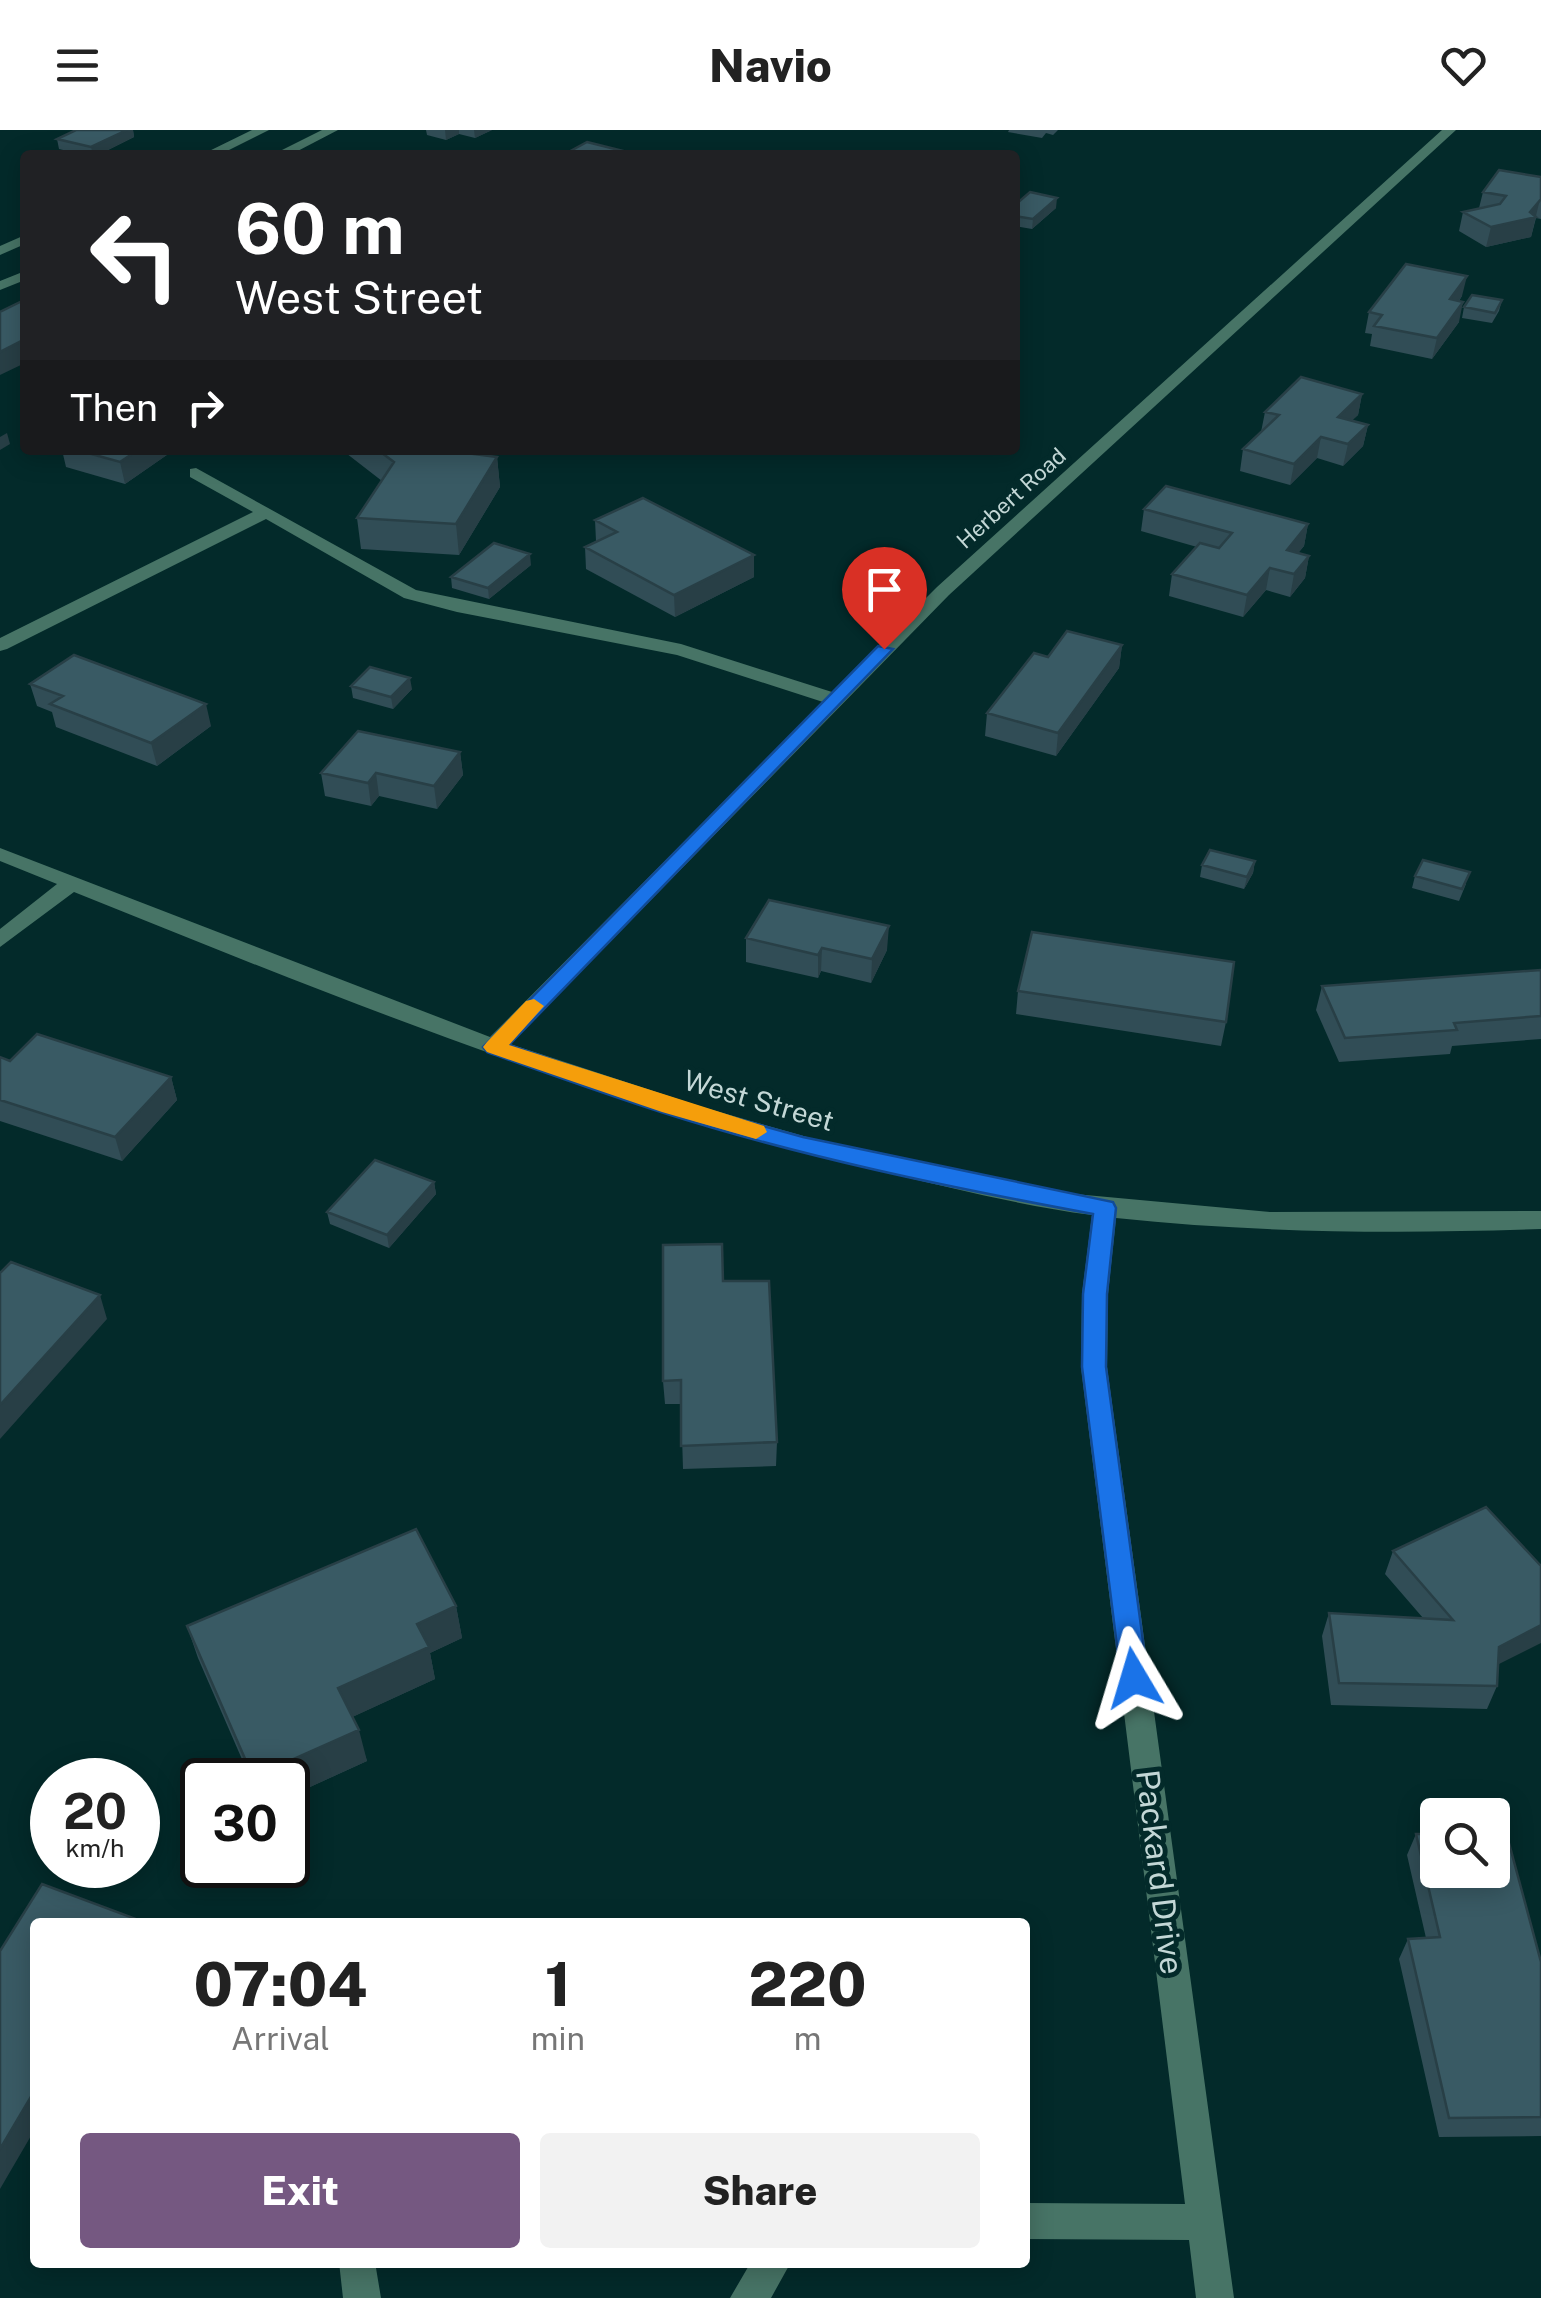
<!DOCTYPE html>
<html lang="en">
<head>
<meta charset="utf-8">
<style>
  :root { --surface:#fff; --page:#f2f2f2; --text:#222; --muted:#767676; --accent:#755881 }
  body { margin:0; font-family:"Public Sans",sans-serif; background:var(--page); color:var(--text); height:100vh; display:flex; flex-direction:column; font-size:38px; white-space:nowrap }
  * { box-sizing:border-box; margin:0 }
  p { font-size:32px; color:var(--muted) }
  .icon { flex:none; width:55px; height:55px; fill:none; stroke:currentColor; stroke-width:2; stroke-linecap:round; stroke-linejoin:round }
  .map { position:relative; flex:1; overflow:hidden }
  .sheet { position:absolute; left:30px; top:1788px; width:1000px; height:350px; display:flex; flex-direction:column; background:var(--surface); border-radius:10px; box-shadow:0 5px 25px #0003 }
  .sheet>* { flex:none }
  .guide { position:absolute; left:20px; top:20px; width:1000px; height:305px; border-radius:10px; box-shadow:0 5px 25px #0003; background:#202124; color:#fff; overflow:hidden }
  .buttons { position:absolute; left:1420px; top:1668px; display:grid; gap:20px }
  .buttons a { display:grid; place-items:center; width:90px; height:90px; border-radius:10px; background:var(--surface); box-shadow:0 5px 25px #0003; font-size:50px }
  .speed { position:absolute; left:30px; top:1628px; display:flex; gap:20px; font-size:50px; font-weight:700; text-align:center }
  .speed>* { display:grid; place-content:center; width:130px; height:130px; border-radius:50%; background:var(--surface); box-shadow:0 5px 25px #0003; line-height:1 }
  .speed small { font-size:25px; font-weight:400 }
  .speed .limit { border:5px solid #111; border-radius:15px; background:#fff; color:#111 }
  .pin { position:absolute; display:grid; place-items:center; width:85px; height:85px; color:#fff; margin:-102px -42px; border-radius:50% 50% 50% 0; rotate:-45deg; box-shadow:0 0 10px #0007 }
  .pin .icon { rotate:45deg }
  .me { position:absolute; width:110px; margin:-55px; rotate:353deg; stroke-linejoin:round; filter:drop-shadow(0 0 8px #0008) }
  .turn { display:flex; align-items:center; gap:35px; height:210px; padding:0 50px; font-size:45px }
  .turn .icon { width:130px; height:130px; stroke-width:2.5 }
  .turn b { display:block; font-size:70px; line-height:85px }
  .then { display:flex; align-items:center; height:95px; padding:0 50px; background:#0003; gap:20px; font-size:38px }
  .eta { display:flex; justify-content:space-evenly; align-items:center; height:170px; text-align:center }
  .eta b { font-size:60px; font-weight:800; line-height:70px }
  .cta { display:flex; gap:20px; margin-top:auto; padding:20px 50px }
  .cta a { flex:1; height:115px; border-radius:10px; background:var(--accent); color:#fff; font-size:40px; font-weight:800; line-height:115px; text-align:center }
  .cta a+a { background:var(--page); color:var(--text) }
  header { display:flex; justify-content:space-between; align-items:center; height:130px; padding:0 50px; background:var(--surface); font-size:45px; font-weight:800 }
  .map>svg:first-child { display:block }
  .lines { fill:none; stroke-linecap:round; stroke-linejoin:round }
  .minor { fill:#477466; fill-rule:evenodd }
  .wall { fill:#314d56 }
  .shaded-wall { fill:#283f46 }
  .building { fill:#395a64; stroke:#283f46; stroke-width:2.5 }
  .route { fill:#1a73e8; stroke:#114b97; stroke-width:2.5 }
  .slow { fill:#f59e0b }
  .labels { text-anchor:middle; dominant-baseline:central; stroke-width:10; stroke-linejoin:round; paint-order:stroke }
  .far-street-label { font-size:22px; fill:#c3d7d6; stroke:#032a2a }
  .street-label { font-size:28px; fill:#c3d7d6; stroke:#032a2a }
  .near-street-label { font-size:32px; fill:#c3d7d6; stroke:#032a2a }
</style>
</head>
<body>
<header><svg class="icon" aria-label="menu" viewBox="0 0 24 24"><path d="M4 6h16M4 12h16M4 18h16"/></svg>Navio<svg class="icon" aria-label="heart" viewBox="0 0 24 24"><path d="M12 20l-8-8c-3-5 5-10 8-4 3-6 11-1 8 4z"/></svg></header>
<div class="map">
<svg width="1541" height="2168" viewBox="0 0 1541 2168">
  <rect width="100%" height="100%" fill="#032a2a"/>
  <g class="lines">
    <!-- minor -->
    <path class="minor" d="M252 0H269L219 25H201Z
      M322 0H338L290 25H272Z
      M1442 0H1456L949 465 510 914 702 977 814 1009 1064 1063 1270 1082 1541 1081V1099C1399 1104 1258 1103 1116 1088L1108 1164 1107 1237 1234 2168H1196L1189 2110 1025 2109V2073L1185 2074 1081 1237 1082 1164 1092 1085C1022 1076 952 1058 884 1042 605 976 339 869 74 762L0 817V799L57 754 0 731V718L490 907 823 572 677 525 457 482 404 468 266 389 7 519 0 521V508L253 382 190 347V339L196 338 416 460 681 514 832 562 937 457Z
      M25 105V114L0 125V116Z
      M25 141V150L0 160V151Z
      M339 2132H375L381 2168H343Z
      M751 2132H791L771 2168H730Z"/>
  </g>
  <!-- wall -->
  <path class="wall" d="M76 0H133L134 7 98 25H84L59 19 57 9Z
    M426 0H492L475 8 459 4 446 10 427 5Z
    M1009 0H1058L1053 5 1046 3 1042 8 1008 2Z
    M1541 47V89L1536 88 1531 107 1486 117 1459 101 1463 82 1479 78 1483 62Z
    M1015 75 1056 78 1032 99 1015 96Z
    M1462 166 1459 171V192L1432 229 1370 216 1372 204 1365 203 1369 182Z
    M1502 170 1499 181 1492 193 1462 188 1464 177Z
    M1362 264 1358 285 1352 290 1368 295 1363 316 1343 336 1317 328 1290 355 1240 341 1243 319 1261 302 1265 282Z
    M62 320H174L125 354 66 337Z
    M342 320H490L491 326 497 327 500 357 459 425 361 419 357 388 382 351Z
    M1144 379 1308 394 1304 416 1298 423 1309 426 1305 448 1290 467 1266 460 1243 487 1169 466 1172 444 1197 417 1141 401Z
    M595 390 754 425V447L675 487 586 439 585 417 596 411Z
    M531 435 489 469 452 458 451 447Z
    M1122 515 1119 538 1056 626 985 606 987 583 1048 527Z
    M30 554 211 596 157 636 56 597 52 582 37 576Z
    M351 556 412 559 393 579 353 568Z
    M460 622 463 645 437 679 379 666 371 676 325 666 321 643Z
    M1255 731 1253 743 1244 759 1200 747 1202 735Z
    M1415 746 1466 754 1459 771 1412 758Z
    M746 808 887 820 871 853 821 841 818 848 746 832Z
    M1541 840V909L1452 916 1450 924 1339 932 1316 880 1322 856Z
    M1018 861 1226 892 1221 916 1016 884Z
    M0 927 10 931 171 947 177 970 122 1031 0 991Z
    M434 1052 436 1064 389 1118 330 1094 327 1082Z
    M723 1151 777 1312 776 1336 683 1339 681 1274H665L663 1251Z
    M1393 1421 1498 1534 1497 1556 1487 1579 1331 1575 1322 1506 1329 1483 1423 1488 1385 1444Z
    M456 1476 462 1508 430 1523 435 1549 352 1587 367 1631 288 1667V1650H251L198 1528 187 1496Z
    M1416 1704 1541 1832V2006L1439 2007 1399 1829 1408 1809 1426 1808 1407 1725Z"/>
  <!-- shaded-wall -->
  <path class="shaded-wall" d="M127 0H133L134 7 98 25H93L91 17Z
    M445 0H459V4L446 10Z
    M474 0H492L475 8Z
    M1057 68 1056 78 1032 99 1033 89Z
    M1540 69 1531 107 1486 117 1491 97 1530 82Z
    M1467 146 1462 166 1445 190 1450 169Z
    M1463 172 1459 192 1432 229 1437 208Z
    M25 209V233L0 245V222Z
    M1362 264 1358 285 1334 308 1338 287Z
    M1368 295 1363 316 1343 336 1348 314Z
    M7 303 10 314 0 320V307Z
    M1321 307 1317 328 1290 355 1294 334Z
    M138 320H174L125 354 120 332Z
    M477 320H490L492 335 497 327 500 357 459 425 456 394 474 324Z
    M1308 394 1304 416 1283 442 1287 420Z
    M530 424 531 435 489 469 488 458Z
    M754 425V447L675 487 674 465Z
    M1309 426 1305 448 1290 467 1294 444Z
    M1270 438 1266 460 1243 487 1247 465Z
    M1122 515 1119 538 1056 626 1058 603Z
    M410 548 412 559 393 579 391 567Z
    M206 574 211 596 157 636 151 613Z
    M460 622 463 645 437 679 434 656Z
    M376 643 379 666 371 676 368 653Z
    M1255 731 1253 743 1244 759 1247 747Z
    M889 796 887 820 871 853 872 829Z
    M822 818 821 841 818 848V825Z
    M171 947 177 970 122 1031 115 1007Z
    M434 1052 436 1064 389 1118 387 1105Z
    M100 1165 107 1189 0 1309V1275Z
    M456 1476 462 1508 430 1523 435 1549 346 1590 338 1558 417 1494Z
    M1541 1495V1513L1489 1539 1499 1517Z
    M359 1600 367 1631 288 1667V1650H254L253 1647Z
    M35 1960V1999L0 2059V2019Z"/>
  <!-- building -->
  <path class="building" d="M76 0H127L91 17 57 9Z
    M587 12 639 25H563Z
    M1499 40 1541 47V69L1530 82 1536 87 1491 97 1463 82 1500 74 1506 66 1483 62Z
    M1030 62 1057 68 1033 89 1015 86V75Z
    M1406 134 1467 146 1450 169 1463 172 1437 208 1374 196 1382 185 1369 182Z
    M1472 165 1502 170 1495 183 1464 177Z
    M20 172 25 174V209L0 222V182Z
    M1301 247 1362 264 1338 287 1368 295 1348 314 1321 307 1294 334 1243 319 1279 285 1265 282Z
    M77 320H138L120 332Z
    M378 320H477L474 324 497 327 456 394 357 388 394 332Z
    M1166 356 1308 394 1287 420 1309 426 1294 444 1270 438 1247 465 1172 444 1200 413 1219 418 1232 403 1144 379Z
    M643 368 754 425 674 465 585 417 617 402 595 390Z
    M494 413 530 424 488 458 451 447Z
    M1067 501 1122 515 1058 603 987 583 1034 523 1048 527Z
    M74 525 206 574 151 613 50 574 63 566 30 554Z
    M370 537 410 548 391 567 351 556Z
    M358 601 460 622 434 656 376 643 368 653 321 643Z
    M1210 720 1255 731 1247 747 1202 735Z
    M1423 730 1470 742 1462 759 1415 746Z
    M769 770 889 796 872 829 822 818 818 825 746 808Z
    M1032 802 1234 832 1226 892 1018 861Z
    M1541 840V886L1454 893 1457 900 1345 908 1322 856Z
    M37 904 171 947 115 1007 0 970V927L10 931Z
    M375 1030 434 1052 387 1105 327 1082Z
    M722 1114 723 1151H769L777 1312 681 1316V1250L663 1251V1115Z
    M11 1132 100 1165 0 1275V1143Z
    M1486 1377 1541 1436V1495L1499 1517 1497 1556 1339 1553 1329 1483 1453 1490 1393 1421Z
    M416 1399 456 1476 417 1494 429 1517 338 1558 359 1600 253 1647 187 1496Z
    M1506 1702 1541 1832V1987L1449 1988 1408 1809 1440 1807 1416 1704H1438V1740H1492V1703Z
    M42 1754 136 1789 134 1792H35V1960L0 2019V1821Z"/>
  <!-- route -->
  <path class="route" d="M878 516 893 519 509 915 677 972 803 1007 1113 1072 1116 1078 1107 1164 1106 1237 1148 1548 1144 1556 1134 1560 1125 1556 1121 1548 1082 1237 1083 1164 1093 1084C947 1057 802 1027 661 982 602 963 544 942 487 922L483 917Z"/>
  <!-- slow -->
  <path class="slow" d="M534 869 544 876 509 915 764 996 767 1002 756 1009 662 982 487 922 483 917 487 912 526 871Z"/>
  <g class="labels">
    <!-- far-street labels -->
    <g class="far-street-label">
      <text transform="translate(1011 368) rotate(-42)">Herbert Road</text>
    </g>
    <!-- street labels -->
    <g class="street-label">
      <text transform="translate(759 970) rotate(16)">West Street</text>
    </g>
    <!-- near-street labels -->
    <g class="near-street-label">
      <text transform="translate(1160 1742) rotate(83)">Packard Drive</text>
    </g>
  </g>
</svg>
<div class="buttons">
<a><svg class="icon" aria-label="search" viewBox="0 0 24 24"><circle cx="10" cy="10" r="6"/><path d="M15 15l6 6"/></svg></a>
</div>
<div class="speed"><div>20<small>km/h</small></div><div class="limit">30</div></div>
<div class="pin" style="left:884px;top:519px;background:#d93025"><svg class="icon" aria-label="arrive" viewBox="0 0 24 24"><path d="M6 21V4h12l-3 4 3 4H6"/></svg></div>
<svg class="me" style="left:1134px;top:1548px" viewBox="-20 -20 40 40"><path d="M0-17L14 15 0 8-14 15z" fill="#1a73e8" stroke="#fff" stroke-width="4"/></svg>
<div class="guide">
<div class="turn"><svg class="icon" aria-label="left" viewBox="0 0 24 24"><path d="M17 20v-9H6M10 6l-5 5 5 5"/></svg><div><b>60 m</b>West Street</div></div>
<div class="then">Then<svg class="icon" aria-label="right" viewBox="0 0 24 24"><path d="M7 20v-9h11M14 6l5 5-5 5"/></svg></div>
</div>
<section class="sheet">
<div class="eta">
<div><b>07:04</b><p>Arrival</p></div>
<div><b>1</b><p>min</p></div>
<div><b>220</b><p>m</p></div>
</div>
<div class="cta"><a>Exit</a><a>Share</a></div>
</section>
</div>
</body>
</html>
